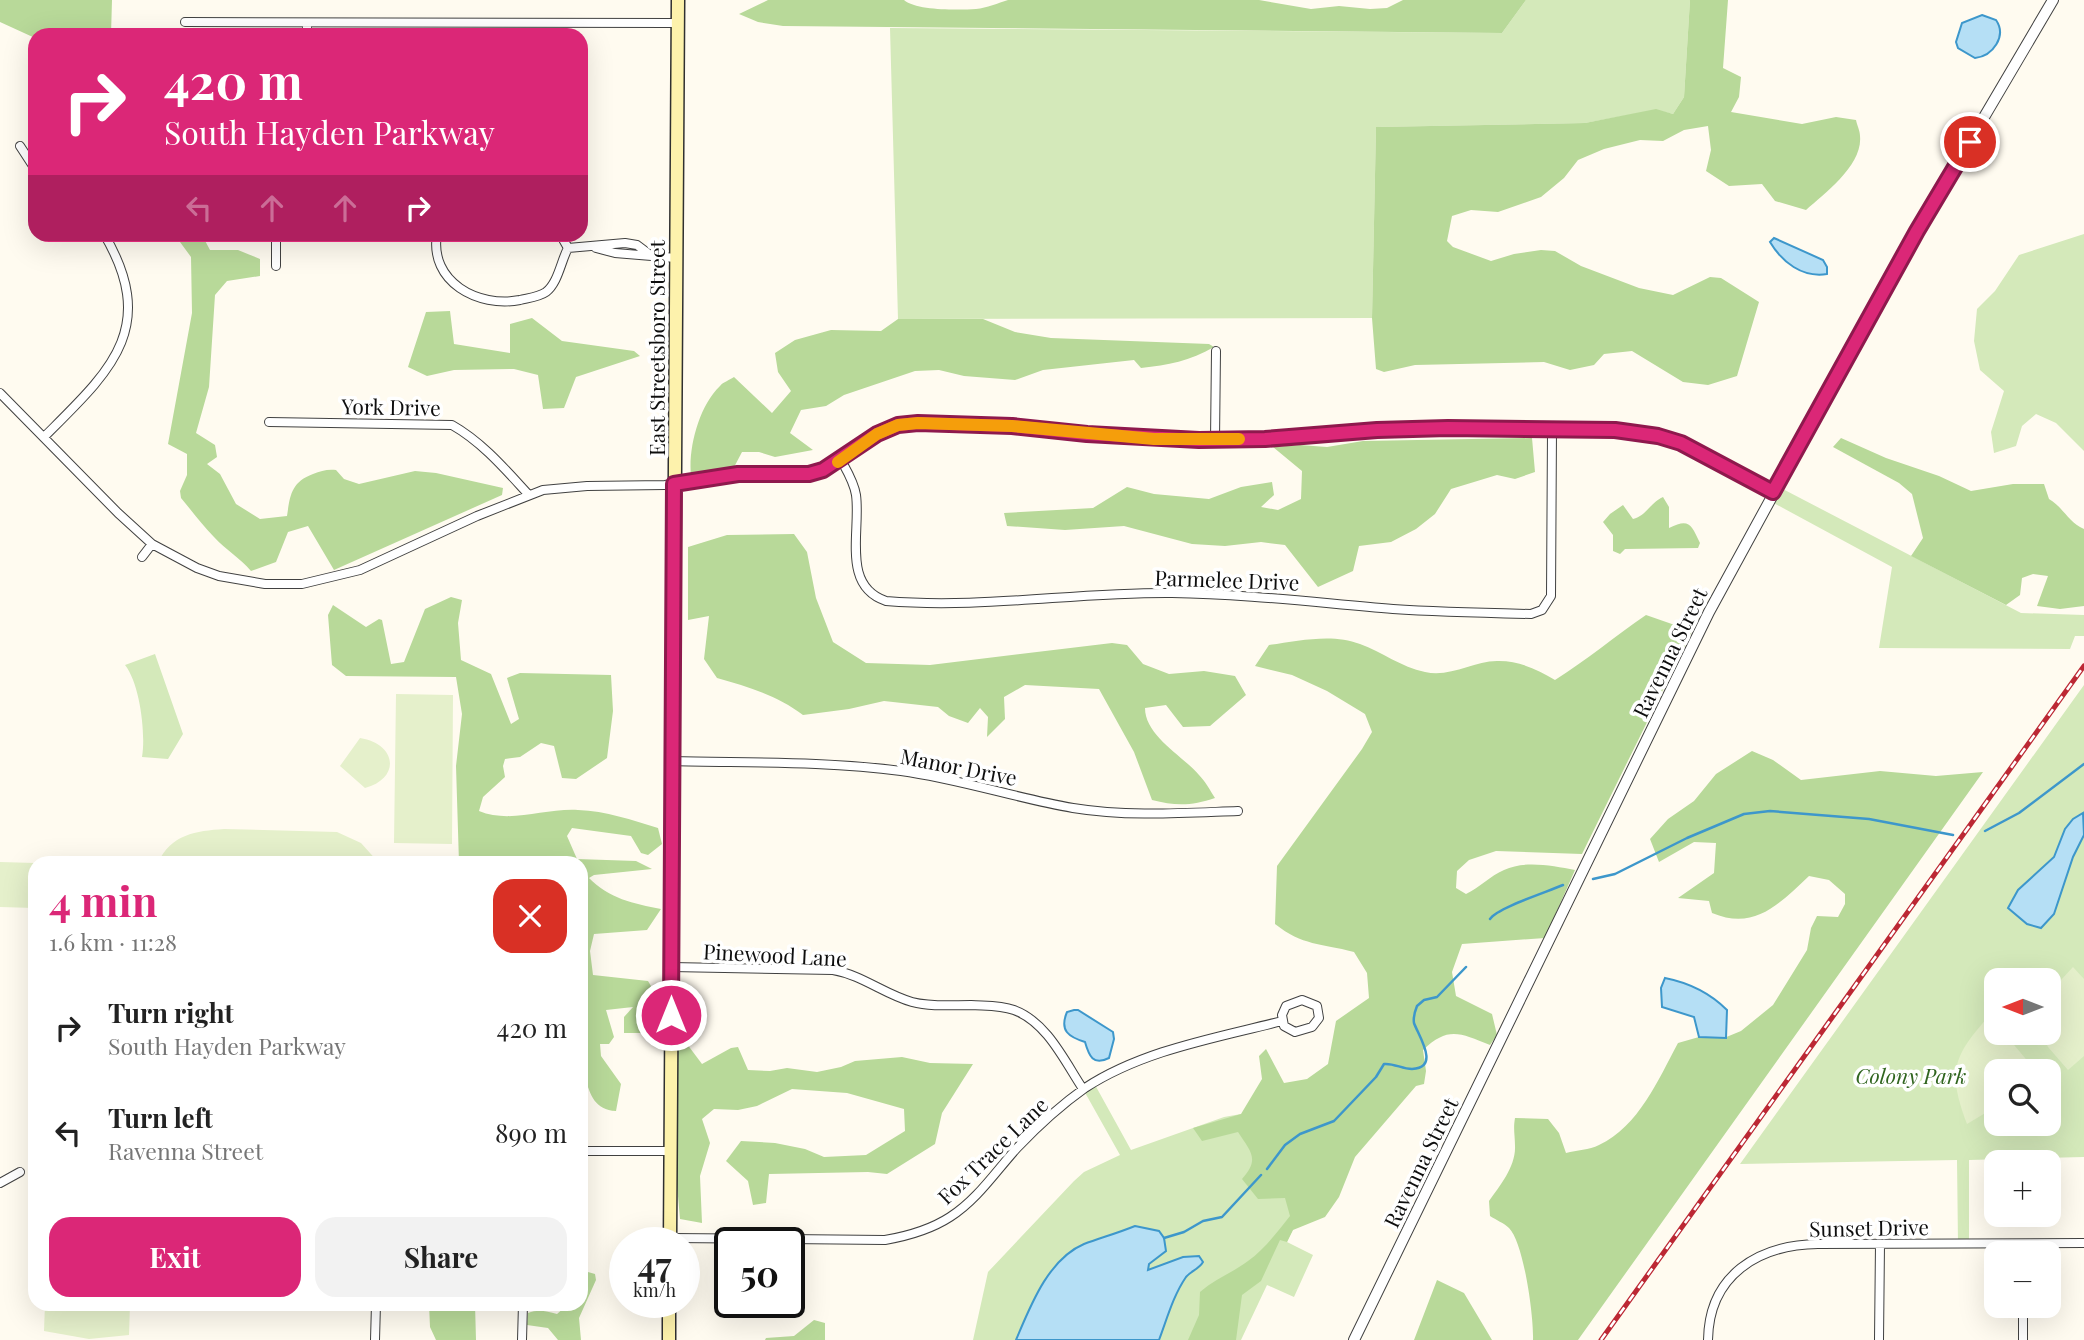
<!DOCTYPE html>
<html lang="en">
<head>
<meta charset="utf-8">
<style>
  :root { --surface:#fff; --page:#f2f2f2; --text:#222; --muted:#767676; --accent:#db2777 }
  body { margin:0; font-family:"Playfair Display",serif; background:var(--page); color:var(--text); height:100vh; display:flex; flex-direction:column; font-size:26px; white-space:nowrap }
  * { box-sizing:border-box; margin:0 }
  p { font-size:23px; color:var(--muted) }
  .icon { flex:none; width:38px; height:38px; fill:none; stroke:currentColor; stroke-width:2; stroke-linecap:round; stroke-linejoin:round }
  .map { position:relative; flex:1; overflow:hidden }
  .sheet { position:absolute; left:28px; top:856px; width:560px; height:455px; display:flex; flex-direction:column; background:var(--surface); border-radius:21px; box-shadow:0 7px 28px #0002 }
  .sheet>* { flex:none }
  .top-card { position:absolute; left:28px; top:28px; width:560px; height:214px; border-radius:21px; box-shadow:0 7px 28px #0002; background:#db2777; color:#fff; overflow:hidden }
  .needle { width:46px; rotate:270deg }
  .tools { position:absolute; left:1984px; top:968px; display:grid; gap:14px }
  .tools a { display:grid; place-items:center; width:77px; height:77px; border-radius:14px; background:var(--surface); box-shadow:0 7px 28px #0002; font-size:35px }
  .speed { position:absolute; left:609px; top:1227px; display:flex; gap:14px; font-size:35px; font-weight:700; text-align:center }
  .speed>* { display:grid; place-content:center; width:91px; height:91px; border-radius:50%; background:var(--surface); box-shadow:0 7px 28px #0002; line-height:1 }
  .speed small { font-size:18px; font-weight:400 }
  .speed .limit { border:4px solid #111; border-radius:10px; background:#fff; color:#111 }
  .pin { position:absolute; display:grid; place-items:center; width:60px; height:60px; color:#fff; margin:-30px; border:4px solid #fff; border-radius:50%; box-shadow:0 2px 7px #0007 }
  .me { position:absolute; width:77px; margin:-38px; rotate:0deg; stroke-linejoin:round; filter:drop-shadow(0 0 5px #0008) }
  .turn { display:flex; align-items:center; gap:24px; height:147px; padding:0 21px; font-size:32px }
  .turn .icon { width:91px; height:91px; stroke-width:2.5 }
  .turn b { display:block; font-size:49px; line-height:60px }
  .lanes { display:flex; align-items:center; height:66px; padding:0 21px; background:#0003; justify-content:center; gap:35px; direction:ltr }
  .lanes .off { opacity:.35 }
  .round { display:grid; place-items:center; flex:none; width:74px; height:74px; border-radius:21px; background:var(--page) }
  .summary { display:flex; align-items:center; justify-content:space-between; height:119px; padding:0 21px }
  h1 { font-size:42px; font-weight:700; line-height:52px; color:var(--accent) }
  .primary-button { display:flex; gap:14px; margin-top:auto; padding:14px 21px }
  .primary-button a { flex:1; height:80px; border-radius:21px; background:var(--accent); color:#fff; font-size:28px; font-weight:700; line-height:80px; text-align:center }
  .primary-button a+a { background:var(--page); color:var(--text) }
  ul { padding:0; list-style:none }
  li { display:flex; align-items:center; gap:21px; height:105px; padding:0 21px }
  li div { flex:1 }
  li b { display:block; font-size:26px }
  li em { font-style:normal }
  .map>svg:first-child { display:block }
  .green { fill:#d4e9ba; fill-rule:evenodd }
  .forest { fill:#b8d999 }
  .pitch { fill:#e5f0cb }
  .water { fill:#b5dff5; stroke:#3d97cb; stroke-width:2 }
  .lines { fill:none; stroke-linecap:round; stroke-linejoin:round }
  .stream { stroke:#3d97cb; stroke-width:2.5 }
  .minor-casing { stroke:#414141; stroke-width:10 }
  .tertiary-casing { stroke:#414141; stroke-width:12 }
  .secondary-casing { stroke:#303030; stroke-width:15 }
  .minor { stroke:#fff; stroke-width:8 }
  .tertiary { stroke:#fff; stroke-width:10 }
  .secondary { stroke:#fdf2ac; stroke-width:12 }
  .rail-casing { stroke:#bc2834; stroke-width:5 }
  .rail { stroke:#fff; stroke-width:2.5; stroke-dasharray:8; stroke-linecap:butt }
  .route-casing { stroke:#8e194d; stroke-width:18 }
  .route { stroke:#db2777; stroke-width:12 }
  .slow { stroke:#f59e0b; stroke-width:12 }
  .labels { text-anchor:middle; dominant-baseline:central; stroke-width:7; stroke-linejoin:round; paint-order:stroke }
  .street-label { font-size:21px; fill:#0e0e0e; stroke:#fff }
  .park-label { font-size:21px; font-style:italic; fill:#30651f; stroke:#fff }
</style>
</head>
<body>
<div class="map">
<svg width="2084" height="1340" viewBox="0 0 2084 1340">
  <rect width="100%" height="100%" fill="#fffbf0"/>
  <!-- green -->
  <path class="green" d="M1526 0H1690L1684 97 1673 114 1656 110 1585 123 1376 127 1372 318 898 319 890 28 1502 33Z
    M2084 234V451L2056 423 2036 414 2022 426 2016 446 1994 453 1991 432 2004 391 1980 370 1974 341 1977 309 1995 291 2019 255Z
    M1777 486 2021 613 2084 615V636H2075L2070 649 1879 648 1892 567 1770 501Z
    M155 654 183 734 168 759 142 757C146 734 140 684 125 665Z
    M2084 685V1157L1969 1160V1244H1958L1957 1160 1740 1164ZM1997 980H2049V1032H1997ZM1997 1071H2049V1124H1997Z
    M1094 1083 1131 1150 1224 1117 1241 1114 1308 1198 1287 1242 1313 1255 1294 1297 1267 1285 1241 1340H973L988 1272 1074 1181 1084 1172 1120 1155 1083 1089Z"/>
  <!-- forest -->
  <path class="forest" d="M0 0H112L111 35H35V38L0 22Z
    M768 0H904C917 11 959 10 976 9 987 8 998 3 1008 0H1259L1311 9 1339 6 1370 9 1387 8 1403 0H1526L1502 33 783 26 758 22 739 14Z
    M1690 0H1728L1723 68 1741 77 1739 97 1731 112 1802 124 1836 117 1856 120C1857 125 1860 131 1860 136 1863 165 1825 193 1806 210L1775 201 1762 184 1729 186 1706 171 1711 150 1708 126 1684 130 1663 141 1640 140 1604 149 1578 160 1564 178 1541 197 1498 212 1471 210 1452 216 1447 241 1453 247 1491 261 1514 254 1541 250 1555 251 1581 266 1639 288 1673 295 1710 277 1721 278 1759 302 1737 376 1708 385 1683 382 1632 351 1604 354 1594 365 1570 370 1544 362 1415 365 1384 372 1376 369 1372 318 1376 127 1585 123 1656 109 1673 114 1684 97Z
    M179 235H202L210 250H238L260 259V276L227 281 215 295 209 387 196 433 215 445 217 457 207 464 220 474 236 504 260 519 287 516C290 496 291 482 313 474 321 471 327 469 336 470L344 479 359 484 415 471 436 473 503 488 502 495 334 570 308 526 288 532 276 562 251 571C240 558 226 550 214 537 202 525 192 511 181 498L180 491 187 475V454L168 444 192 313 191 257 180 242Z
    M450 311 454 344 510 353V324L532 318 562 341 634 351 640 356 576 377 564 408 543 409 538 375 514 369 454 370 427 376 408 367 426 312Z
    M898 319H983L1015 332 1051 338 1209 344 1214 347C1190 361 1168 365 1141 368L1134 360 1043 370 1015 380 964 376 939 370 915 371 844 395 826 406 801 410 790 433 813 450 775 457 759 452H742L732 471 691 476C688 448 699 406 720 386 723 382 730 380 734 377L772 413 791 391 778 372 775 353 795 340 831 330 881 331Z
    M1532 438 1535 472 1515 479 1497 475 1451 489 1435 514 1416 529 1391 542 1359 546 1353 571 1318 587 1285 545 1261 542 1225 546 1192 544 1124 526 1065 530 1007 526 1004 513 1093 508 1127 487 1154 494 1209 499 1241 487 1272 482 1274 495 1261 507 1278 510 1301 499 1302 471 1273 447 1300 445 1327 447 1363 441Z
    M1841 438 1886 458 1939 476 1971 491 2013 484H2044L2049 499C2064 508 2068 522 2084 529V606L2060 609 2037 606 2048 576 2033 574 2022 578 2020 595 2006 605 1911 556 1923 538 1912 494 1899 483 1833 447Z
    M1663 497 1669 507V528C1689 518 1691 524 1700 543L1698 548 1625 549 1620 554 1613 551V535L1603 522 1610 514 1623 505 1633 519C1646 516 1650 503 1663 497Z
    M794 534 807 552 816 598 833 642 866 663 930 665 1112 643 1127 645 1143 664 1169 674 1204 671 1235 676 1246 695 1210 726 1183 727 1166 705 1145 708C1145 736 1183 756 1199 775 1205 781 1210 790 1215 798 1192 806 1175 806 1152 800L1134 752 1099 689 1025 685 1004 697 1005 719 987 737 988 717 980 708 968 723 949 716 938 707 884 701 849 709 803 715C777 695 748 687 717 678L704 659 709 616 688 620V547L727 535Z
    M451 597 462 600 458 623 461 660 491 674 511 724 519 719 507 678 520 673 611 675 613 711 607 758 576 779 562 778 554 746 541 743 520 757 505 759 503 766 505 777 483 797 479 811C510 824 545 808 578 810 606 811 632 820 658 828L662 844 648 855 641 853 631 836 572 828 567 836 577 859 636 861 652 869 594 875 589 878C608 898 634 904 661 909L647 930 594 934 590 951 593 975 648 981 658 998 662 1027 643 1033H624V1017L633 1007 606 1010 614 1037 609 1044H600L601 1056 621 1084 616 1111C595 1110 590 1095 585 1077L581 1074V863H459L456 766 462 714 456 677 346 676 332 665 328 615 333 605 366 627 379 619 382 620 391 664 404 662 425 609Z
    M1646 615 1692 631 1582 854 1496 851 1469 860 1457 871 1456 888 1466 894C1480 887 1490 876 1504 870 1525 860 1553 866 1575 870L1545 938 1462 944 1452 972 1456 996 1492 1014 1497 1035 1490 1045C1460 1033 1448 1026 1423 1050L1426 1071 1424 1084 1416 1086 1355 1157 1339 1197 1325 1217 1293 1230 1287 1242 1280 1240 1261 1281 1242 1295 1236 1340H1188L1199 1315 1200 1292C1215 1279 1232 1273 1248 1261 1265 1249 1277 1232 1290 1216L1285 1198 1258 1199 1242 1179C1260 1159 1251 1152 1238 1132L1202 1141 1193 1128 1241 1114 1262 1079 1259 1056 1266 1049 1284 1083 1307 1079 1328 1064 1336 1021 1369 998 1367 973 1354 952C1320 943 1303 946 1275 924L1277 866 1362 749 1372 732 1365 714 1327 691 1292 675 1255 666 1269 645C1298 641 1332 633 1360 644 1382 652 1401 667 1425 672 1451 678 1474 660 1499 661 1520 661 1538 670 1555 680 1587 660 1615 636 1646 615Z
    M1752 751 1773 760 1801 780 1880 771 1936 776 1983 772 1578 1340H1533C1534 1318 1524 1243 1509 1228 1504 1223 1496 1220 1490 1216L1489 1201C1500 1186 1516 1166 1515 1146 1515 1135 1513 1129 1515 1118L1548 1119 1559 1133 1566 1153C1577 1150 1589 1150 1599 1145 1639 1126 1658 1080 1678 1043L1699 1037 1724 1038 1741 1031 1773 1005 1807 950 1811 928 1817 916 1838 917 1845 904V894L1829 880 1809 876C1779 904 1755 931 1712 913L1709 901 1678 898 1714 873 1716 843 1694 842 1659 862 1650 839 1668 819 1694 801 1716 774Z
    M687 1044 702 1064 731 1048 738 1047 748 1070 770 1071 787 1068 817 1072 841 1067 855 1061 902 1057 930 1063 973 1064 942 1113 935 1144 887 1174 868 1172 769 1174 766 1203 753 1205 748 1181 726 1161 741 1141 775 1143 805 1149 824 1157 866 1155 905 1131 904 1109 847 1093 792 1089 757 1106 738 1110 714 1109 702 1119 710 1143 700 1176 702 1223 680 1219 676 1173 674 1050Z
    M581 1270 595 1274 596 1280 579 1318 581 1340H558L548 1328 527 1325 528 1313C538 1309 546 1311 557 1314L565 1307 566 1304H581Z
    M1437 1280 1464 1293 1492 1340H1414Z
    M429 1304H475L476 1340H436L430 1327Z
    M814 1320 825 1323V1340H765L766 1338 794 1336Z"/>
  <!-- pitch -->
  <path class="pitch" d="M396 694 453 695 452 844 394 843Z
    M360 738C397 744 401 778 365 788L340 766Z
    M224 829 337 832 361 843 379 863H158C171 834 196 831 224 829Z
    M0 862 35 863V908L0 907Z
    M2073 967 2084 979V1056L2068 1070 2048 1047 2042 1033 2049 1032V993Z
    M1990 1015 1997 1023V1032L2004 1033 2036 1071H1997V1106L1967 1124C1947 1071 1953 1056 1990 1015Z
    M45 1304H130L129 1335 89 1339 44 1331Z"/>
  <!-- water -->
  <path class="water" d="M1982 15 1996 20C2007 36 1993 56 1975 58L1958 48 1956 42 1962 23Z
    M1774 238 1823 260 1827 267V274C1802 278 1782 262 1770 242Z
    M2083 813 2084 835 2073 857 2054 914 2041 928 2027 924 2008 908 2018 890 2054 857 2065 829 2073 819Z
    M1665 978C1690 983 1710 993 1727 1010L1726 1038 1699 1037 1694 1017 1662 1007 1661 988Z
    M1074 1010H1078L1113 1032 1114 1039 1109 1058C1093 1066 1089 1056 1085 1042 1069 1037 1059 1031 1067 1012Z
    M1135 1226 1159 1231 1164 1238 1166 1251 1149 1264 1148 1270 1183 1257 1199 1256 1203 1262C1199 1269 1191 1271 1186 1277 1173 1296 1167 1319 1159 1340H1016C1030 1307 1048 1259 1084 1244 1100 1238 1118 1233 1135 1226Z"/>
  <g class="lines">
    <!-- stream -->
    <path class="stream" d="M1985 831 2019 813 2084 764
      M1593 879 1615 874 1687 838 1744 814 1770 811 1869 819 1953 835
      M1490 919C1497 908 1547 892 1563 885
      M1267 1169 1285 1145 1300 1134 1334 1121 1376 1077 1384 1064C1394 1063 1402 1069 1412 1069 1441 1068 1418 1035 1414 1023 1413 1017 1415 1011 1417 1006L1424 1000 1437 997 1466 967
      M1164 1238 1184 1232 1203 1221 1222 1217 1261 1175"/>
    <defs>
      <path id="minor" d="M185 22 678 23
        M307 35V23
        M20 146 35 169
        M437 234C429 282 478 308 520 300 528 298 539 297 546 292 558 283 561 261 568 248L560 234
        M568 248 625 243 637 245 649 254
        M596 248 615 253 676 258
        M276 266V234
        M0 393 118 513 152 544 197 568 219 576 265 584H302L360 570 477 516 543 490 587 486 665 485 738 474H809L834 464 877 434 898 425 918 423 1014 426 1132 437 1204 440 1265 439 1377 431 1448 428 1615 430 1658 436 1680 443 1773 492
        M269 422 452 425C482 442 505 469 528 494
        M44 437C109 372 160 329 104 234
        M1215 440 1216 351
        M841 460C847 471 854 482 856 495 861 531 841 586 886 601 982 609 1076 592 1172 593 1246 594 1319 603 1393 609 1439 612 1485 613 1531 614L1542 610 1551 596 1552 430
        M142 557 152 544
        M672 761C749 763 826 761 901 771 960 779 1015 798 1073 808 1128 817 1183 813 1238 811
        M671 967 833 970C862 975 884 994 912 1002 931 1007 952 1005 971 1005 986 1006 1000 1005 1014 1010 1047 1022 1065 1062 1083 1089
        M1302 1000 1317 1006 1319 1018 1312 1027 1295 1032 1284 1026 1282 1015 1286 1006Z
        M581 1151H671
        M0 1183 20 1172
        M671 1238 885 1240C908 1236 930 1230 950 1217 977 1200 996 1171 1017 1148 1037 1127 1061 1105 1085 1088 1143 1050 1216 1038 1282 1021
        M2023 1306V1340
        M375 1340 376 1304
        M522 1340 523 1304
        M1708 1340C1709 1275 1758 1245 1818 1244L2084 1243
        M1879 1340 1880 1244"/>
      <path id="tertiary" d="M1354 1340 1709 612 1917 231 2053 0"/>
      <path id="secondary" d="M670 1242 678 0
        M669 1340V1302"/>
    </defs>
    <!-- minor casing -->
    <use href="#minor" class="minor-casing"/>
    <!-- tertiary casing -->
    <use href="#tertiary" class="tertiary-casing"/>
    <!-- secondary casing -->
    <use href="#secondary" class="secondary-casing"/>
    <!-- minor -->
    <use href="#minor" class="minor"/>
    <!-- tertiary -->
    <use href="#tertiary" class="tertiary"/>
    <!-- secondary -->
    <use href="#secondary" class="secondary"/>
    <defs>
      <path id="rail" d="M1601 1340 2084 666"/>
    </defs>
    <!-- rail casing -->
    <use href="#rail" class="rail-casing"/>
    <!-- rail -->
    <use href="#rail" class="rail"/>
  </g>
  <g class="lines">
    <defs>
      <path id="route" d="M671 1015 674 484 738 474H809L823 470 877 434 898 425 918 423 1012 426 1087 434 1199 440 1265 439 1377 430 1448 428 1615 430 1658 436 1681 443 1773 492 1917 231 1970 142"/>
    </defs>
    <!-- route casing -->
    <use href="#route" class="route-casing"/>
    <!-- route -->
    <use href="#route" class="route"/>
    <!-- slow -->
    <path class="slow" d="M838 462 877 434 898 425 918 423 1012 426 1154 439H1239"/>
  </g>
  <g class="labels">
    <!-- street labels -->
    <g class="street-label">
      <text transform="translate(656 348) rotate(-90)">East Streetsboro Street</text>
      <text transform="translate(391 406) rotate(1)">York Drive</text>
      <text transform="translate(1227 579) rotate(2)">Parmelee Drive</text>
      <text transform="translate(1669 652) rotate(-64)">Ravenna Street</text>
      <text transform="translate(959 766) rotate(11)">Manor Drive</text>
      <text transform="translate(775 954) rotate(3)">Pinewood Lane</text>
      <text transform="translate(992 1150) rotate(-44)">Fox Trace Lane</text>
      <text transform="translate(1420 1162) rotate(-64)">Ravenna Street</text>
      <text transform="translate(1869 1227) rotate(-1)">Sunset Drive</text>
    </g>
    <!-- park labels -->
    <g class="park-label">
      <text x="1911" y="1075">Colony Park</text>
    </g>
  </g>
</svg>
<div class="tools">
<a><svg class="needle" viewBox="-14 -14 28 28"><path d="M0-13l5 13h-10z" fill="#e53935"/><path d="M0 13l5-13h-10z" fill="#767676"/></svg></a>
<a><svg class="icon" aria-label="search" viewBox="0 0 24 24"><circle cx="10" cy="10" r="6"/><path d="M15 15l6 6"/></svg></a>
<a>+</a>
<a>−</a>
</div>
<div class="speed"><div>47<small>km/h</small></div><div class="limit">50</div></div>
<div class="pin" style="left:1970px;top:142px;background:#d93025"><svg class="icon" aria-label="arrive" viewBox="0 0 24 24"><path d="M6 21V4h12l-3 4 3 4H6"/></svg></div>
<svg class="me" style="left:671px;top:1015px" viewBox="-20 -20 40 40"><circle r="17" fill="#db2777" stroke="#fff" stroke-width="3"/><path d="M0-11L8 9 0 5-8 9z" fill="#fff"/></svg>
<div class="top-card">
<div class="turn"><svg class="icon" aria-label="right" viewBox="0 0 24 24"><path d="M7 20v-9h11M14 6l5 5-5 5"/></svg><div><b>420 m</b>South Hayden Parkway</div></div>
<div class="lanes"><svg class="icon off" aria-label="left" viewBox="0 0 24 24"><path d="M17 20v-9H6M10 6l-5 5 5 5"/></svg><svg class="icon off" aria-label="ahead" viewBox="0 0 24 24"><path d="M12 20V5M6 11l6-6 6 6"/></svg><svg class="icon off" aria-label="ahead" viewBox="0 0 24 24"><path d="M12 20V5M6 11l6-6 6 6"/></svg><svg class="icon" aria-label="right" viewBox="0 0 24 24"><path d="M7 20v-9h11M14 6l5 5-5 5"/></svg></div>
</div>
<section class="sheet">
<div class="summary"><div><h1>4 min</h1><p>1.6 km · 11:28</p></div><a class="round" style="background:#d93025;color:#fff"><svg class="icon" aria-label="close" viewBox="0 0 24 24"><path d="M6 6l12 12M18 6L6 18"/></svg></a></div>
<ul>
<li><svg class="icon" aria-label="right" viewBox="0 0 24 24"><path d="M7 20v-9h11M14 6l5 5-5 5"/></svg><div><b>Turn right</b><p>South Hayden Parkway</p></div><em>420 m</em></li>
<li><svg class="icon" aria-label="left" viewBox="0 0 24 24"><path d="M17 20v-9H6M10 6l-5 5 5 5"/></svg><div><b>Turn left</b><p>Ravenna Street</p></div><em>890 m</em></li>
</ul>
<div class="primary-button"><a>Exit</a><a>Share</a></div>
</section>
</div>
</body>
</html>
